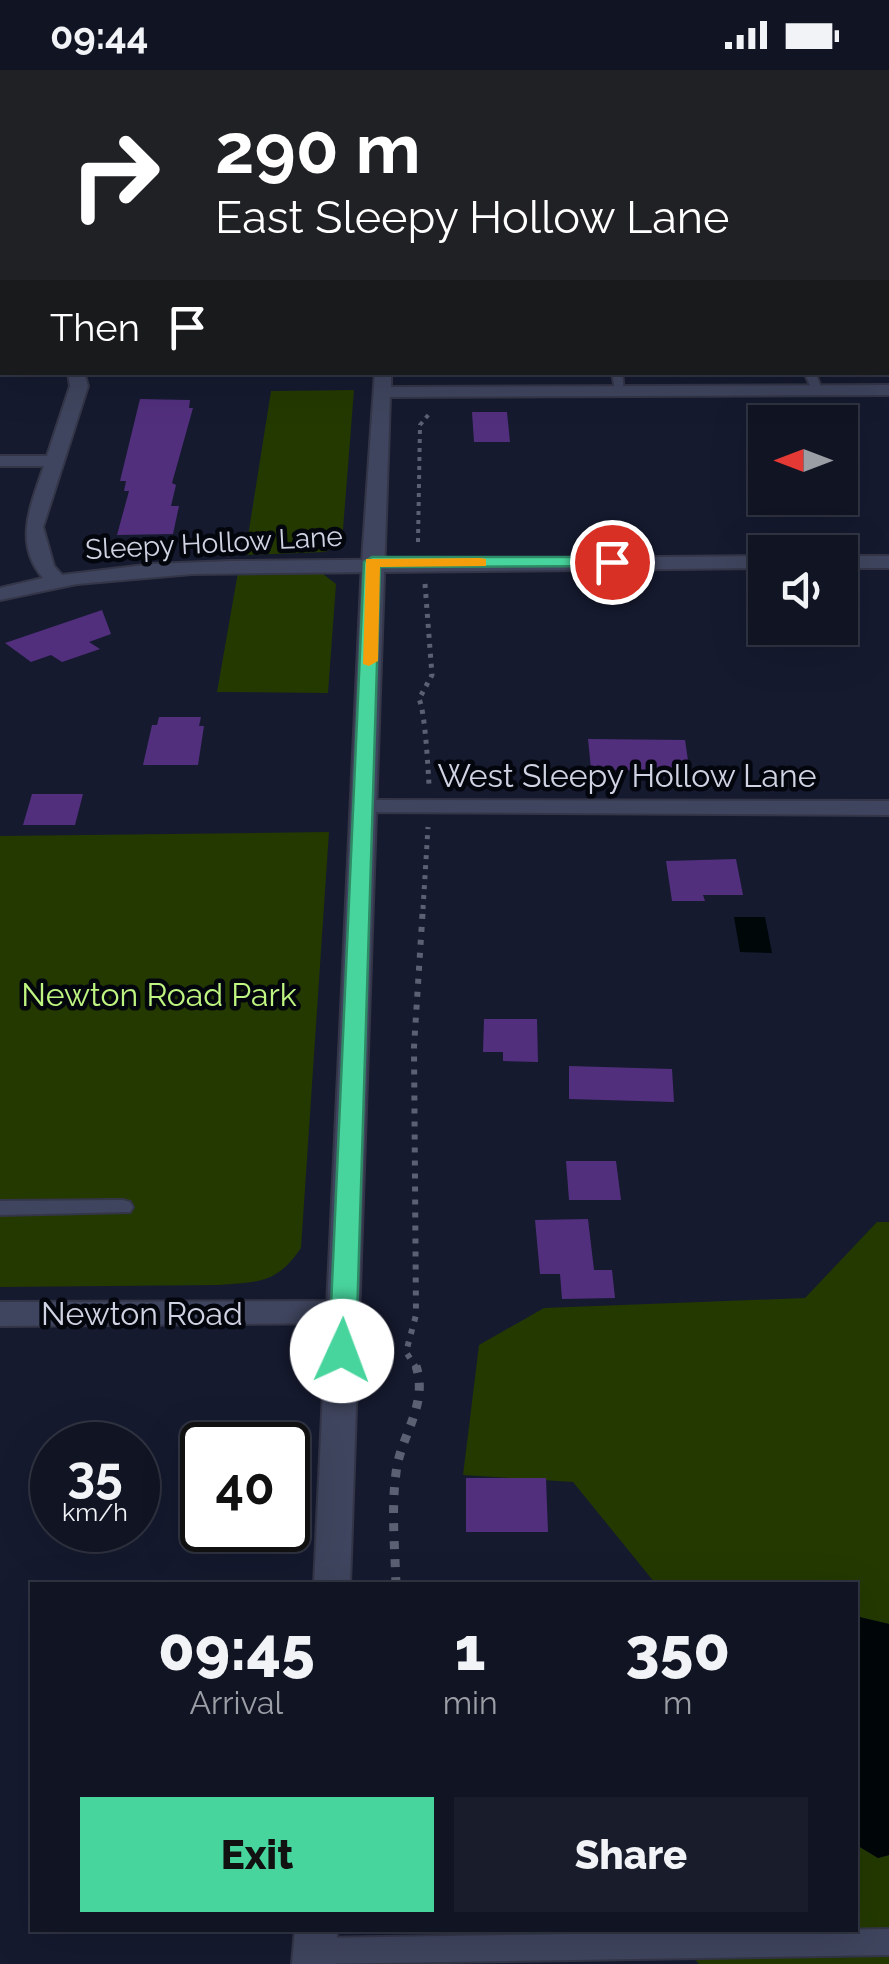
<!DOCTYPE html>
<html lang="en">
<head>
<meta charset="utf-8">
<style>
  :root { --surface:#101423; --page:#191d2b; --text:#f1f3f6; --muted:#9c9ea6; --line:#303341; --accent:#48d49d }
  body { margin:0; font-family:Raleway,sans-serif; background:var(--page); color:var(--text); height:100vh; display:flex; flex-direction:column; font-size:38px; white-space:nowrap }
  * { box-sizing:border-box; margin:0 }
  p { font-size:32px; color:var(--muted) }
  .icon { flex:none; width:55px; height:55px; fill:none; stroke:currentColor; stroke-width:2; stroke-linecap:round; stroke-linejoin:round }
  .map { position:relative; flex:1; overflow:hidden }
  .drawer { position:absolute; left:30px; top:1512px; width:828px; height:350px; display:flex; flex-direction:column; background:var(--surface); border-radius:0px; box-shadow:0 10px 40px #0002,0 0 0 2px var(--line) }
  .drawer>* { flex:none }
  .banner { position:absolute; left:0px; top:0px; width:890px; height:305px; box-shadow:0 10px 40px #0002,0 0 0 2px var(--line); background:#202124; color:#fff; overflow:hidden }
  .needle { width:65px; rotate:270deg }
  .buttons { position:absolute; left:748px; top:335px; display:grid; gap:20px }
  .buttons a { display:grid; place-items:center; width:110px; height:110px; border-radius:0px; background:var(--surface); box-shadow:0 10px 40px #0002,0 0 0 2px var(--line); font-size:50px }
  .speed { position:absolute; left:30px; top:1352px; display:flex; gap:20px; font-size:50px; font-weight:700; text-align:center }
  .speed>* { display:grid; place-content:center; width:130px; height:130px; border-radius:50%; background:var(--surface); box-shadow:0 10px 40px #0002,0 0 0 2px var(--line); line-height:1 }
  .speed small { font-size:25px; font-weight:400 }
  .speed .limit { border:5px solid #111; border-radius:15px; background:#fff; color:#111 }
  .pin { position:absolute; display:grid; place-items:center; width:85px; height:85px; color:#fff; margin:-42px; border:5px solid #fff; border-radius:50%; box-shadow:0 2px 10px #0007 }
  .me { position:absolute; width:110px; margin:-55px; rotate:2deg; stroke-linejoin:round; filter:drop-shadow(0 0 8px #0008) }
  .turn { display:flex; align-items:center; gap:35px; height:210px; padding:0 50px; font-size:45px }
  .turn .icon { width:130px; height:130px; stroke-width:2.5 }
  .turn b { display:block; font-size:70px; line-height:85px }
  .then { display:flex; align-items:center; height:95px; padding:0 50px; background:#0003; gap:20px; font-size:38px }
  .eta { display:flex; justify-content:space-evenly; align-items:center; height:170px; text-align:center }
  .eta b { font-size:60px; font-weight:800; line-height:70px }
  .button { display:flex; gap:20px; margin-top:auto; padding:20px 50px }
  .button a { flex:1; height:115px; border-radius:0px; background:var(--accent); color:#111; font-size:40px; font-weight:800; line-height:115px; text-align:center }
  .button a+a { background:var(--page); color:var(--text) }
  .status { display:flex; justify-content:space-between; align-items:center; height:70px; padding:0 50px; background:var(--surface); direction:ltr }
  .status svg { height:28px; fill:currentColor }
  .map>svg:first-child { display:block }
  .green { fill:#233900 }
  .water { fill:#000709 }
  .building { fill:#512f7c }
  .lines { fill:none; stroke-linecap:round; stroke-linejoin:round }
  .service-casing { stroke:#343648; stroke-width:4 }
  .minor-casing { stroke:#343648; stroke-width:4 }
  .tertiary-casing { stroke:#343648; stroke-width:4 }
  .path-far3 { stroke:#5b6072; stroke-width:4; stroke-dasharray:4 5; stroke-linecap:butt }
  .path-far2 { stroke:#5b6072; stroke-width:5; stroke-dasharray:4 6; stroke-linecap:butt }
  .path-far1 { stroke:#5b6072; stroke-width:6; stroke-dasharray:5 8; stroke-linecap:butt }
  .path { stroke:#5b6072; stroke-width:9; stroke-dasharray:8 10; stroke-linecap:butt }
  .service { fill:#3f455e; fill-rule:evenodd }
  .minor { fill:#3f455e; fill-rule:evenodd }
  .tertiary { fill:#3f455e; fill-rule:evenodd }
  .route { fill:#48d49d; stroke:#2f8a66; stroke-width:2.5 }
  .slow { fill:#f59e0b }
  .labels { text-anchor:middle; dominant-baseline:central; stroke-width:9; stroke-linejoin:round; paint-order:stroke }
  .far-street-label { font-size:28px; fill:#cfd3e2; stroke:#04060e }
  .street-label { font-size:32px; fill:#cfd3e2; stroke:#04060e }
  .park-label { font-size:32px; fill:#bff581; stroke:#04060e }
</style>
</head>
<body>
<div class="status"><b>09:44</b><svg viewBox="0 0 49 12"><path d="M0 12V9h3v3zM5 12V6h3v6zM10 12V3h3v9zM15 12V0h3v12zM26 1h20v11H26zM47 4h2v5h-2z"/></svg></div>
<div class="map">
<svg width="889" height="1894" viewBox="0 0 889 1894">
  <rect width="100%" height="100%" fill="#151a2f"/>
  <!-- green -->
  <path class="green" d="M354 320 342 472 325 482 245 485 271 321Z
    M238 502 323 504 336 514 328 623 217 622Z
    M329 762 301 1178C277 1213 260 1212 219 1215L0 1217V766Z
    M877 1152H889V1554L855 1546V1515L655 1513 573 1412 463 1405 479 1275 544 1238 805 1228Z
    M855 1774 878 1788 889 1785V1894H699L669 1860H855Z"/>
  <!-- water -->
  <path class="water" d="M734 847H765L772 883 740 882Z
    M855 1546 889 1554V1785L878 1788 855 1774Z"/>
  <!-- building -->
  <path class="building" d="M140 329 190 330 189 338H193L172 413 176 415 171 436H179L173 464 117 465 129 421H124L126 411H120Z
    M472 342H507L510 372H474Z
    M102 540 111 564 89 572 100 579 62 592 51 585 31 592 5 573Z
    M159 647H201L199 656H204L198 695H143L152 655H157Z
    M588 669 685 670 689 697 652 701 591 699Z
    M32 724H83L75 755H23Z
    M736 789 743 825H703L705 831H672L666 791Z
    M484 949H537L538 992 503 991V982H483Z
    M569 996 672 999 674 1032 569 1029Z
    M566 1091H616L621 1130H569Z
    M588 1149 594 1200H612L615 1228 562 1229 560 1204H540L535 1150Z
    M466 1408H546L548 1462H466Z"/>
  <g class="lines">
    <defs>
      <path id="service" d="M439 0H447L448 2H441Z
        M888 89 889 90V97L888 96Z
        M612 302H622L624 323 615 321Z
        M804 302H815L822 320 821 322H813Z
        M123 1130 130 1132 133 1137 130 1142 0 1145V1131Z
        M889 1859V1885L315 1894 305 1890 301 1881 305 1872 315 1868Z"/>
      <path id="minor" d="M888 80H889V88H888Z
        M0 232 2 233V246L0 245Z
        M68 302H84L88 316 43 457 54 496 62 505 153 494 230 491 765 486V498L192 504 77 514 0 530V518L43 508C13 473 31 435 44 396H0V386H47L70 316Z
        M840 486H889V498H840Z
        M365 730 889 731V745L357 742 353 737 357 732Z
        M344 1231 355 1234 360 1242 355 1250 344 1253 0 1256V1232Z"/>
      <path id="tertiary" d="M387 0H399V2H387Z
        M375 302H391V317L889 315V325L390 327 350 1515H314L362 492Z
        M295 1860H337L336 1894H292Z"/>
    </defs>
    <!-- service casing -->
    <use href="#service" class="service-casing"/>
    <!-- minor casing -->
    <use href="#minor" class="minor-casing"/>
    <!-- tertiary casing -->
    <use href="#tertiary" class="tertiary-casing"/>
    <!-- path-far3 -->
    <path class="path-far3" d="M418 472 420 355 429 344"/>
    <!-- path-far2 -->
    <path class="path-far2" d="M425 514 432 605 419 629C425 641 428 697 429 715
      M423 839 428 757"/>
    <!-- path-far1 -->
    <path class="path-far1" d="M417 1299 406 1282 416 1245 414 977 423 836"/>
    <!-- path -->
    <path class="path" d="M396 1515C395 1478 391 1440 396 1403 400 1366 429 1335 416 1296"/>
    <!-- service -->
    <use href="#service" class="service"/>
    <!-- minor -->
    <use href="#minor" class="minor"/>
    <!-- tertiary -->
    <use href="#tertiary" class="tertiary"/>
  </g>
  <!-- route -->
  <path class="route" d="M612 487 618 489V496L380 497 356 1281 352 1288H333L329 1281 364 492 372 487Z"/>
  <!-- slow -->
  <path class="slow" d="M480 488 486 489V496L380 497 378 591 369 596 363 594 366 489Z"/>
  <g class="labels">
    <!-- far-street labels -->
    <g class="far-street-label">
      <text transform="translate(214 473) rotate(-3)">Sleepy Hollow Lane</text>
    </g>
    <!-- street labels -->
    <g class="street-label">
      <text x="627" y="705">West Sleepy Hollow Lane</text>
      <text x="142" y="1243">Newton Road</text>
    </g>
    <!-- park labels -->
    <g class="park-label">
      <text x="159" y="924">Newton Road Park</text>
    </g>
  </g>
</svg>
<div class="buttons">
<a><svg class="needle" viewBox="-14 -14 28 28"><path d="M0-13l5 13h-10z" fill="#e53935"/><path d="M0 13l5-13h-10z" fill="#9c9ea6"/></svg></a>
<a><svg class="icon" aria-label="sound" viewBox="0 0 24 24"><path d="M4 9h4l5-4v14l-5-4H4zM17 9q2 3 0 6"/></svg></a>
</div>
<div class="speed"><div>35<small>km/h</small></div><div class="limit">40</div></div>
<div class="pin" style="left:612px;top:492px;background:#d93025"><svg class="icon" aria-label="arrive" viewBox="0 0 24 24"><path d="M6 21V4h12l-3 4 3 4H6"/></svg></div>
<svg class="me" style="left:342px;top:1281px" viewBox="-20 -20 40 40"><circle r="19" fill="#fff"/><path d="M0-13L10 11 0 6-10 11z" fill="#48d49d"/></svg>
<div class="banner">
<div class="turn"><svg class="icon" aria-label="right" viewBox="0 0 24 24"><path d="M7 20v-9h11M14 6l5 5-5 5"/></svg><div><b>290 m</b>East Sleepy Hollow Lane</div></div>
<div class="then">Then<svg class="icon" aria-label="arrive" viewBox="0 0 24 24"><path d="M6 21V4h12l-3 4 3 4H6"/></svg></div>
</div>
<section class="drawer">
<div class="eta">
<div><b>09:45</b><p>Arrival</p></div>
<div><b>1</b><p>min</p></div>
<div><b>350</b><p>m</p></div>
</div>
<div class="button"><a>Exit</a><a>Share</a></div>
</section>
</div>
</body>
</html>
